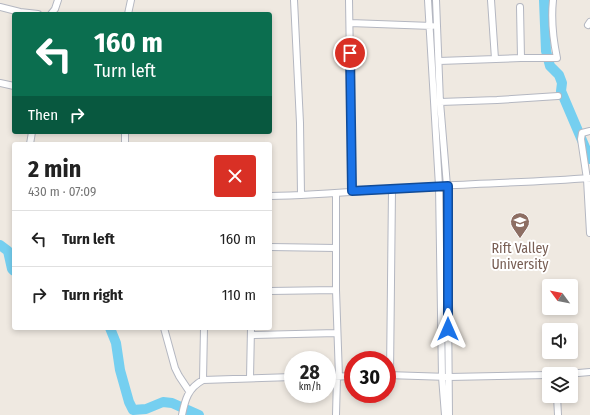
<!DOCTYPE html>
<html lang="en">
<head>
<meta charset="utf-8">
<style>
  :root { --surface:#fff; --page:#f6f6f6; --text:#222; --muted:#767676; --line:#e0e0e0 }
  body { margin:0; font-family:"Fira Sans Condensed",sans-serif; background:var(--page); color:var(--text); height:100vh; display:flex; flex-direction:column; font-size:15px; white-space:nowrap }
  * { box-sizing:border-box; margin:0 }
  p { font-size:13px; color:var(--muted) }
  .icon { flex:none; width:22px; height:22px; fill:none; stroke:currentColor; stroke-width:2; stroke-linecap:round; stroke-linejoin:round }
  .map { position:relative; flex:1; overflow:hidden }
  .panel { position:absolute; left:12px; top:142px; width:260px; height:188px; display:flex; flex-direction:column; background:var(--surface); border-radius:4px; box-shadow:0 2px 6px #0003 }
  .panel>* { flex:none }
  .banner { position:absolute; left:12px; top:12px; width:260px; height:122px; border-radius:4px; box-shadow:0 2px 6px #0003; background:#0b6e4f; color:#fff; overflow:hidden }
  .needle { width:26px; rotate:302deg }
  .fabs { position:absolute; left:542px; top:279px; display:grid; gap:8px }
  .fabs a { display:grid; place-items:center; width:36px; height:36px; border-radius:4px; background:var(--surface); box-shadow:0 2px 6px #0003; font-size:20px }
  .speed { position:absolute; left:284px; top:351px; display:flex; gap:8px; font-size:20px; font-weight:700; text-align:center }
  .speed>* { display:grid; place-content:center; width:52px; height:52px; border-radius:50%; background:var(--surface); box-shadow:0 2px 6px #0003; line-height:1 }
  .speed small { font-size:10px; font-weight:400 }
  .speed .limit { border:6px solid #d22; background:#fff; color:#111 }
  .pin { position:absolute; display:grid; place-items:center; width:34px; height:34px; color:#fff; margin:-17px; border:2px solid #fff; border-radius:50%; box-shadow:0 1px 4px #0007 }
  .me { position:absolute; width:44px; margin:-22px; rotate:0deg; stroke-linejoin:round; filter:drop-shadow(0 0 3px #0008) }
  .turn { display:flex; align-items:center; gap:14px; height:84px; padding:0 16px; font-size:18px }
  .turn .icon { width:52px; height:52px; stroke-width:2.5 }
  .turn b { display:block; font-size:28px; line-height:34px }
  .then { display:flex; align-items:center; height:38px; padding:0 16px; background:#0003; gap:8px; font-size:15px }
  .round { display:grid; place-items:center; flex:none; width:42px; height:42px; border-radius:4px; background:var(--page) }
  .overview { display:flex; align-items:center; justify-content:space-between; height:68px; padding:0 16px }
  h1 { font-size:24px; font-weight:700; line-height:30px }
  ul { padding:0; list-style:none }
  li { display:flex; align-items:center; gap:12px; height:56px; padding:0 16px; border-top:1px solid var(--line) }
  li div { flex:1 }
  li b { display:block; font-size:15px }
  li em { font-style:normal }
  .map>svg:first-child { display:block }
  .lines { fill:none; stroke-linecap:round; stroke-linejoin:round }
  .river { stroke:#75cff0; stroke-width:10 }
  .street-casing { stroke:#b4b7c1; stroke-width:8 }
  .street { stroke:#fff; stroke-width:6 }
  .route-casing { stroke:#114b97; stroke-width:10 }
  .route { stroke:#1a73e8; stroke-width:7 }
  .labels { text-anchor:middle; dominant-baseline:central; stroke-width:4; stroke-linejoin:round; paint-order:stroke }
  .education-label { font-size:14px; fill:#785e54; stroke:#fff }
</style>
</head>
<body>
<div class="map">
<svg width="590" height="415" viewBox="0 0 590 415">
  <rect width="100%" height="100%" fill="#efe9e1"/>
  <g class="lines">
    <!-- river -->
    <path class="river" d="M544 0 546 51 550 66 559 75 562 83 561 91 590 159
      M0 245 8 251 12 269 14 271
      M110 328 116 343 120 370 129 402 133 410 146 409 163 402 172 403 199 415"/>
    <defs>
      <path id="street" d="M294 0 300 123 301 195
        M349 0 352 191
        M428 0 439 186 442 377 445 415
        M436 0 440 102 447 186 449 415
        M491 0 495 59
        M0 7 20 12 38 14
        M520 7 521 58
        M51 14 55 9 58 0
        M128 14 131 0
        M350 23 432 26
        M588 25 590 22
        M439 61 521 58H557C553 39 551 19 553 0
        M0 83 14 86
        M440 102 497 100 558 96
        M590 131 582 133 581 139 587 179 590 233
        M125 132V144
        M30 144 32 132
        M336 193V290L339 377
        M270 196C326 195 382 189 438 186 488 183 539 182 590 178
        M270 247 336 248
        M270 291 336 290
        M164 328 175 368 179 376 189 391
        M251 335 337 333
        M567 374 590 372
        M387 375 449 377 549 375
        M390 375 392 189
        M327 377 353 376
        M250 378 251 328
        M203 380 204 328
        M557 396 558 415
        M182 415C185 400 188 388 203 380L293 377
        M336 415 337 377"/>
    </defs>
    <!-- street casing -->
    <use href="#street" class="street-casing"/>
    <!-- street -->
    <use href="#street" class="street"/>
  </g>
  <g class="lines">
    <defs>
      <path id="route" d="M350 53 352 191 448 186V329"/>
    </defs>
    <!-- route casing -->
    <use href="#route" class="route-casing"/>
    <!-- route -->
    <use href="#route" class="route"/>
  </g>
  <!-- icons -->
  <defs>
    <symbol id="university-pin" viewBox="-11 -11 22 30"><path d="M0 17L-7.5 6A9.5 9.5 0 1 1 7.5 6Z" fill="#8d6e63" stroke="#fff"/><path d="M0-5L7-2L0 1L-7-2ZM-4 1L0 2.5L4 1V4Q0 6-4 4Z" fill="#fff"/></symbol>
  </defs>
  <g fill-rule="evenodd">
    <use href="#university-pin" x="509" y="211" width="22" height="30"/>
  </g>
  <g class="labels">
    <!-- education labels -->
    <g class="education-label">
      <text x="520" y="248">Rift Valley<tspan x="520" dy="16">University</tspan></text>
    </g>
  </g>
</svg>
<div class="fabs">
<a><svg class="needle" viewBox="-14 -14 28 28"><path d="M0-13l5 13h-10z" fill="#e53935"/><path d="M0 13l5-13h-10z" fill="#767676"/></svg></a>
<a><svg class="icon" aria-label="sound" viewBox="0 0 24 24"><path d="M4 9h4l5-4v14l-5-4H4zM17 9q2 3 0 6"/></svg></a>
<a><svg class="icon" aria-label="layers" viewBox="0 0 24 24"><path d="M12 4l9 5-9 5-9-5zM3 14l9 5 9-5"/></svg></a>
</div>
<div class="speed"><div>28<small>km/h</small></div><div class="limit">30</div></div>
<div class="pin" style="left:350px;top:53px;background:#d93025"><svg class="icon" aria-label="arrive" viewBox="0 0 24 24"><path d="M6 21V4h12l-3 4 3 4H6"/></svg></div>
<svg class="me" style="left:448px;top:329px" viewBox="-20 -20 40 40"><path d="M0-17L14 15 0 8-14 15z" fill="#1a73e8" stroke="#fff" stroke-width="4"/></svg>
<div class="banner">
<div class="turn"><svg class="icon" aria-label="left" viewBox="0 0 24 24"><path d="M17 20v-9H6M10 6l-5 5 5 5"/></svg><div><b>160 m</b>Turn left</div></div>
<div class="then">Then<svg class="icon" aria-label="right" viewBox="0 0 24 24"><path d="M7 20v-9h11M14 6l5 5-5 5"/></svg></div>
</div>
<section class="panel">
<div class="overview"><div><h1>2 min</h1><p>430 m · 07:09</p></div><a class="round" style="background:#d93025;color:#fff"><svg class="icon" aria-label="close" viewBox="0 0 24 24"><path d="M6 6l12 12M18 6L6 18"/></svg></a></div>
<ul>
<li><svg class="icon" aria-label="left" viewBox="0 0 24 24"><path d="M17 20v-9H6M10 6l-5 5 5 5"/></svg><div><b>Turn left</b></div><em>160 m</em></li>
<li><svg class="icon" aria-label="right" viewBox="0 0 24 24"><path d="M7 20v-9h11M14 6l5 5-5 5"/></svg><div><b>Turn right</b></div><em>110 m</em></li>
</ul>
</section>
</div>
</body>
</html>
